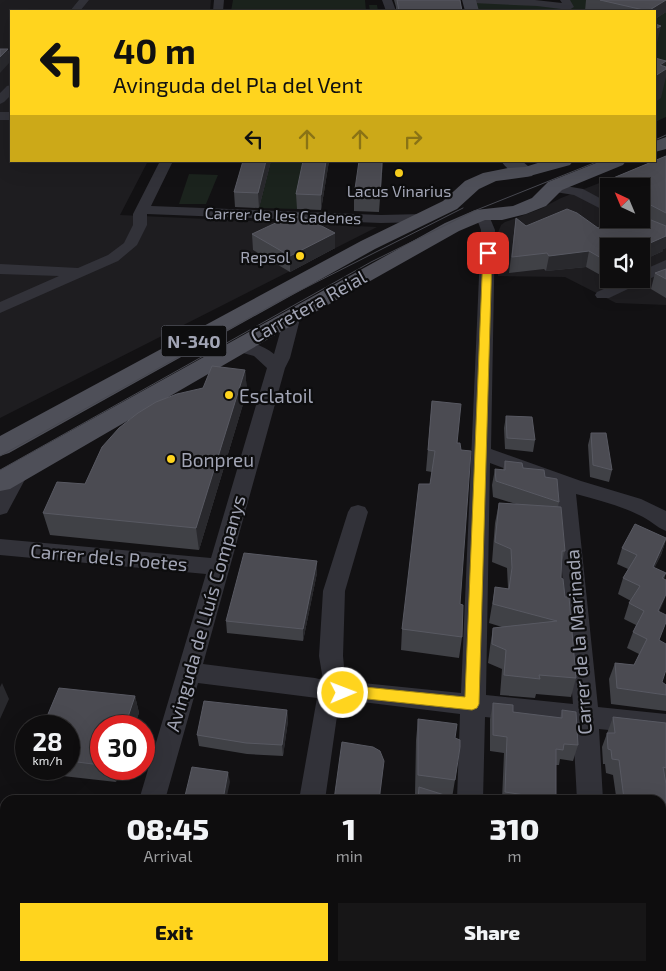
<!DOCTYPE html>
<html lang="en">
<head>
<meta charset="utf-8">
<style>
  :root { --surface:#0e0d0e; --page:#171617; --text:#f1f3f6; --muted:#9b9c9e; --line:#2e2d2e; --accent:#ffd41e }
  body { margin:0; font-family:"Exo 2",sans-serif; background:var(--page); color:var(--text); height:100vh; display:flex; flex-direction:column; font-size:19px; white-space:nowrap }
  * { box-sizing:border-box; margin:0 }
  p { font-size:16px; color:var(--muted) }
  .icon { flex:none; width:28px; height:28px; fill:none; stroke:currentColor; stroke-width:2; stroke-linecap:round; stroke-linejoin:round }
  .map { position:relative; flex:1; overflow:hidden }
  .side { position:absolute; left:0px; top:795px; width:666px; height:176px; display:flex; flex-direction:column; background:var(--surface); border-radius:15px 15px 0 0; box-shadow:0 5px 20px #0002,0 0 0 1px var(--line) }
  .side>* { flex:none }
  .banner { position:absolute; left:10px; top:10px; width:646px; height:152px; border-radius:0px; box-shadow:0 5px 20px #0002,0 0 0 1px var(--line); background:#ffd41e; color:#111; overflow:hidden }
  .needle { width:32px; rotate:316deg }
  .fabs { position:absolute; left:600px; top:178px; display:grid; gap:10px }
  .fabs a { display:grid; place-items:center; width:50px; height:50px; border-radius:0px; background:var(--surface); box-shadow:0 5px 20px #0002,0 0 0 1px var(--line); font-size:25px }
  .speed { position:absolute; left:15px; top:715px; display:flex; gap:10px; font-size:25px; font-weight:700; text-align:center }
  .speed>* { display:grid; place-content:center; width:65px; height:65px; border-radius:50%; background:var(--surface); box-shadow:0 5px 20px #0002,0 0 0 1px var(--line); line-height:1 }
  .speed small { font-size:12px; font-weight:400 }
  .speed .limit { border:8px solid #d22; background:#fff; color:#111 }
  .pin { position:absolute; display:grid; place-items:center; width:42px; height:42px; color:#fff; margin:-21px; border-radius:10px; box-shadow:0 2px 8px #0006 }
  .me { position:absolute; width:55px; margin:-28px; rotate:89deg; stroke-linejoin:round; filter:drop-shadow(0 0 4px #0008) }
  .turn { display:flex; align-items:center; gap:18px; height:105px; padding:0 20px; font-size:22px }
  .turn .icon { width:65px; height:65px; stroke-width:2.5 }
  .turn b { display:block; font-size:35px; line-height:42px }
  .lanes { display:flex; align-items:center; height:48px; padding:0 20px; background:#0003; justify-content:center; gap:25px; direction:ltr }
  .lanes .off { opacity:.35 }
  .eta { display:flex; justify-content:space-evenly; align-items:center; height:85px; text-align:center }
  .eta b { font-size:30px; font-weight:800; line-height:35px }
  .cta { display:flex; gap:10px; margin-top:auto; padding:10px 20px }
  .cta a { flex:1; height:58px; border-radius:0px; background:var(--accent); color:#111; font-size:20px; font-weight:800; line-height:58px; text-align:center }
  .cta a+a { background:var(--page); color:var(--text) }
  .map>svg:first-child { display:block }
  .built { fill:#1e1d20; fill-rule:evenodd }
  .green { fill:#1b231d }
  .lines { fill:none; stroke-linecap:round; stroke-linejoin:round }
  .street { fill:#323239; fill-rule:evenodd }
  .secondary { fill:#404149; fill-rule:evenodd }
  .primary { fill:#4e4f58; fill-rule:evenodd }
  .tram { stroke:#474850; stroke-width:1 }
  .wall { fill:#404146 }
  .shaded-wall { fill:#29292d }
  .building { fill:#4b4b52; stroke:#585962 }
  .route { fill:#ffd41e; stroke:#a68a14 }
  .poi-dot { fill:#ffd41e; stroke:#0d0d0e; stroke-width:2 }
  .labels { text-anchor:middle; dominant-baseline:central; stroke-width:4.5; stroke-linejoin:round; paint-order:stroke }
  .far-poi-label { font-size:16px; fill:#a2a5b5; stroke:#0d0d0e }
  .far-street-label { font-size:16px; fill:#a2a5b5; stroke:#0d0d0e }
  .shield { fill:#0d0d0e; stroke:#757783; stroke-width:1 }
  .shield-label { font-size:18px; font-weight:bold; fill:#a2a5b5 }
  .street-label { font-size:19px; fill:#a2a5b5; stroke:#0d0d0e }
  .poi-label { font-size:19px; fill:#a2a5b5; stroke:#0d0d0e; text-anchor:start }
</style>
</head>
<body>
<div class="map">
<svg width="666" height="971" viewBox="0 0 666 971">
  <rect width="100%" height="100%" fill="#121113"/>
  <!-- built -->
  <path class="built" d="M0 0H211L210 11H11V161H148L120 215 377 227 0 418Z
    M666 157V305L616 303 565 277 498 276 497 235 501 225 505 222 540 209 561 198ZM609 186H641V219H609ZM609 246H641V279H609Z"/>
  <!-- green -->
  <path class="green" d="M233 0H365L366 11H370L369 5H377L378 11H231Z
    M565 0H666V117L655 122V11H475L472 1 568 7Z
    M271 161H306L297 209 259 208Z
    M189 174 218 175 206 204H179Z"/>
  <g class="lines">
    <!-- street -->
    <path class="street" d="M79 0H89L80 11H70Z
      M214 0H224L223 11H213Z
      M382 0H392L396 11H386Z
      M468 0H535L562 3 560 0H570L574 7 569 10 537 6 473 3Z
      M0 51H11V57H0Z
      M11 85V95L4 102 0 104V93L7 86Z
      M0 112H11V120H0Z
      M160 161H173L151 206 381 215 423 214 428 215 430 218 428 221 423 222 381 223 147 214V225L137 245 118 261 0 313V302L59 276 0 274V264L78 268 108 255 124 243 133 225V214Z
      M554 184 583 189 609 203V213L574 195 549 191 547 188Z
      M482 210 487 211 495 230 491 449 581 481 641 499 666 511V531C656 527 649 519 639 515 619 505 597 500 576 494L598 707 666 714V736L599 729 603 800H577L573 726 485 717 483 800H457L460 714 338 699 339 702 325 800H299L317 698 198 683 165 800H139L206 574 0 555V539L211 558 267 368 254 356 232 350 229 346 232 342C245 339 263 345 274 354L285 315 287 312H299L301 315 290 358 285 368 203 664 315 678 323 680 319 656 323 591 348 512 351 507 358 505 365 507 368 512 345 591 343 656 345 677 343 681 461 693 481 230 475 214 477 211ZM490 463 555 487 573 704 486 695ZM325 684 334 687 332 691 333 694 325 692 327 688Z
      M666 260V271L609 298H597L595 295 597 292 626 279H641V271Z
      M19 465 26 467 29 472 7 513 0 515V489L12 467Z
      M89 966H119L117 971H87Z
      M162 966H199L201 971H164Z
      M271 966H301V971H271Z
      M450 966H480V971H450Z
      M589 966H619V971H589Z"/>
    <!-- secondary -->
    <path class="secondary" d="M462 0H476L479 11H465Z
      M501 161H522L535 172 532 176C521 179 508 171 501 161Z"/>
    <!-- primary -->
    <path class="primary" d="M666 137V149L655 152V141Z
      M544 161H573L570 165 526 177 496 181 479 189 457 209 375 249 9 453 0 456V436L361 241 443 201 465 181 483 173 508 168 525 167Z
      M601 161H626L623 165 562 190 546 206 526 214 502 220H485L459 231 301 320 10 489 0 491V470L445 223 475 210 513 206 532 198 548 182Z"/>
    <!-- tram -->
    <path class="tram" d="M655 140 666 135
      M0 456 287 297 463 208
      M0 470 371 262 474 211 599 161"/>
  </g>
  <!-- wall -->
  <path class="wall" d="M394 0H460L462 11H396V7Z
    M586 0H666V12L655 19V11H585Z
    M666 156V248L663 249V251L641 261V246L609 275 604 277 586 267 546 271 544 269 509 273 516 218 526 226 598 228 641 219V186H609V199L603 196 606 181Z
    M271 161 259 208 235 207 234 192Z
    M329 161 321 210 297 209 296 194Z
    M383 161 379 212 354 211V196Z
    M434 161H484V162L434 163Z
    M335 233V248L290 272 253 250 252 234Z
    M666 269V298L651 289 655 273Z
    M245 370 247 391 199 550 50 535 43 513 85 484 203 388Z
    M432 401 457 443 460 604 462 637 459 658 401 650 402 629 430 484 432 472 426 471Z
    M506 416 535 440 533 452 505 449 504 428Z
    M591 433 612 470 609 482 590 477 588 445Z
    M505 461 523 468 545 477 559 502 558 507 565 551 561 565V578L565 597 576 678 571 697 536 694 535 698 500 695 502 669 488 663 490 647 493 628 502 627 489 623 495 587 508 589V588L507 568 492 562 495 523 499 503 516 504 493 497 492 485 495 469 503 470Z
    M666 540 661 555 654 568 666 573 664 579 659 612V640L662 682 666 685V711L611 704 609 679 615 663 634 665 639 654 627 648 633 632 636 625 624 619 629 603 631 601 618 594 623 578 628 569 617 564 622 548Z
    M317 573 303 641 227 633 226 621Z
    M135 696 139 713 134 726H101V769H120L116 782 36 773 35 769H69V726Z
    M493 703 513 712 560 718 562 710 578 745 573 761 560 759 559 765H556V800H502L504 753 490 751V719Z
    M287 710 288 721 283 756 247 754 199 746 197 735Z
    M613 717 666 723V827L664 831H661V800H611L613 795 616 796 613 775 606 773 605 764H603L602 747Z
    M418 719 455 738V780L452 798 454 800H417V796L415 795 416 740Z
    M5 825V893H0V837Z
    M661 847 666 848V925L661 924Z
    M212 966H259L258 971H242Z
    M512 966H580V971H512Z"/>
  <!-- shaded-wall -->
  <path class="shaded-wall" d="M666 0V12L655 19V11H648Z
    M661 26 655 51V29Z
    M8 49 10 62 0 73V57Z
    M666 61 664 70 666 69V77L661 98 655 102V76L660 65Z
    M266 161H271L259 208 258 193Z
    M326 161H329L321 210V195Z
    M382 161H383L379 212 380 197Z
    M335 233V248L290 272V256Z
    M666 235V248L663 249V251L641 261V247Z
    M589 251 586 267 546 271 549 256Z
    M609 261V275L604 277 608 262Z
    M245 370 247 391 199 550 196 528Z
    M666 540 661 555 647 583 653 567Z
    M317 561V573L303 641V629Z
    M666 594V596L653 627 658 611Z
    M2 683 9 699 0 719V687Z
    M135 696 139 713 134 726H125Z
    M287 710 288 721 283 756 282 745Z
    M384 761 380 800H379Z
    M112 769H120L116 782Z
    M228 772 230 782 226 800H223Z
    M45 966H60L58 971H43Z
    M257 966H259L258 971H257Z"/>
  <!-- building -->
  <path class="building" d="M397 0H460L462 11H399Z
    M600 0H666L648 11Z
    M655 24 661 26 655 29Z
    M0 49H8L0 57Z
    M655 58 666 61 660 65 666 67V69L655 76Z
    M666 156V213L641 200V186H616L606 181Z
    M243 161H266L258 193 234 192Z
    M303 161H326L321 195 296 194Z
    M359 161H382L380 197 354 196Z
    M567 209 577 213 598 228 620 219H641V216L666 226V236L641 247 609 246V261L608 262 589 251 549 256 547 253 512 257 516 218 526 226Z
    M297 213 335 233 290 256 252 234Z
    M666 269V279L655 273Z
    M212 366 245 370 196 528 43 513 57 482 85 484 102 447 119 428 138 413 156 402 177 394 203 388Z
    M432 401 461 404 457 443H460L461 450 471 451 460 604 463 605 462 637 402 629 419 484H430L435 451 428 450Z
    M506 416 532 417 535 440 507 438Z
    M591 433H606L612 470 593 465Z
    M505 461 522 463 523 468 544 470 545 477 557 479 559 502 496 481 495 469 505 470Z
    M499 503 561 507 565 551H562L561 578 563 579 565 597H569L576 678 539 675 540 679 504 675 506 650 492 644 493 628 557 621 493 604 495 587 509 589 512 568 511 549 495 542Z
    M635 524 666 538 653 567 666 573 662 578 666 580V594L658 611 666 615V622L659 640 666 644V670L662 682 666 685V695L617 688 615 663 634 665 647 639 633 632 644 611 629 603 640 586 623 578 637 555 622 548Z
    M244 553 317 561 303 629 226 621Z
    M59 688 135 696 125 726H101V765L69 761V726H43Z
    M204 701 287 710 282 745 246 743 197 735Z
    M493 703 513 705V712L562 718V710L576 712 578 745 564 744 563 750 556 749V799L547 797 548 800H526L525 795 505 792 507 737 493 735Z
    M613 717 666 723V768L663 767 666 784V817L661 816V800H614L613 795 624 799 619 760 612 759 611 750 608 749 607 733H615Z
    M418 719 457 724 455 738 460 740V747L455 780 418 775Z
    M342 742 373 747 380 751 384 761 379 800H334Z
    M192 767 228 772 223 800H184Z
    M419 787 454 798V800H418Z
    M18 795 64 800H16Z
    M5 825V880L0 879V837Z
    M661 847 666 848V909L661 908Z
    M0 928 5 929V966H45L43 971H0Z
    M405 966H445V971H404Z
    M516 966H580V971H516Z
    M314 967 342 971H314Z"/>
  <!-- route -->
  <path class="route" d="M488 250 492 253 479 704 477 708 472 710 348 697 343 699 338 697 336 693 339 686 344 685 465 697 483 253Z"/>
  <!-- markers -->
  <g class="poi-dot">
    <circle cx="399" cy="173" r="5"/>
    <circle cx="300" cy="256" r="5"/>
    <circle cx="229" cy="395" r="5"/>
    <circle cx="171" cy="459" r="5"/>
  </g>
  <g class="labels">
    <!-- far-poi labels -->
    <g class="far-poi-label">
      <text x="399" y="190">Lacus Vinarius</text>
      <text x="290" y="256" text-anchor="end">Repsol</text>
    </g>
    <!-- far-street labels -->
    <g class="far-street-label">
      <text transform="translate(283 215) rotate(2)">Carrer de les Cadenes</text>
    </g>
    <!-- shield labels -->
    <rect class="shield" x="161.5" y="325.5" width="65" height="31" rx="4"/>
    <g class="shield-label">
      <text x="194" y="341">N-340</text>
    </g>
    <!-- street labels -->
    <g class="street-label">
      <text transform="translate(308 306) rotate(-29)">Carretera Reial</text>
      <text transform="translate(109 557) rotate(5)">Carrer dels Poetes</text>
      <text transform="translate(205 613) rotate(-74)">Avinguda de Lluís Companys</text>
      <text transform="translate(578 642) rotate(-94)">Carrer de la Marinada</text>
    </g>
    <!-- poi labels -->
    <g class="poi-label">
      <text x="239" y="395">Esclatoil</text>
      <text x="181" y="459">Bonpreu</text>
    </g>
  </g>
</svg>
<div class="fabs">
<a><svg class="needle" viewBox="-14 -14 28 28"><path d="M0-13l5 13h-10z" fill="#e53935"/><path d="M0 13l5-13h-10z" fill="#9b9c9e"/></svg></a>
<a><svg class="icon" aria-label="sound" viewBox="0 0 24 24"><path d="M4 9h4l5-4v14l-5-4H4zM17 9q2 3 0 6"/></svg></a>
</div>
<div class="speed"><div>28<small>km/h</small></div><div class="limit">30</div></div>
<div class="pin" style="left:488px;top:253px;background:#d93025"><svg class="icon" aria-label="arrive" viewBox="0 0 24 24"><path d="M6 21V4h12l-3 4 3 4H6"/></svg></div>
<svg class="me" style="left:343px;top:693px" viewBox="-20 -20 40 40"><circle r="17" fill="#ffd41e" stroke="#fff" stroke-width="3"/><path d="M0-11L8 9 0 5-8 9z" fill="#fff"/></svg>
<div class="banner">
<div class="turn"><svg class="icon" aria-label="left" viewBox="0 0 24 24"><path d="M17 20v-9H6M10 6l-5 5 5 5"/></svg><div><b>40 m</b>Avinguda del Pla del Vent</div></div>
<div class="lanes"><svg class="icon" aria-label="left" viewBox="0 0 24 24"><path d="M17 20v-9H6M10 6l-5 5 5 5"/></svg><svg class="icon off" aria-label="ahead" viewBox="0 0 24 24"><path d="M12 20V5M6 11l6-6 6 6"/></svg><svg class="icon off" aria-label="ahead" viewBox="0 0 24 24"><path d="M12 20V5M6 11l6-6 6 6"/></svg><svg class="icon off" aria-label="right" viewBox="0 0 24 24"><path d="M7 20v-9h11M14 6l5 5-5 5"/></svg></div>
</div>
<section class="side">
<div class="eta">
<div><b>08:45</b><p>Arrival</p></div>
<div><b>1</b><p>min</p></div>
<div><b>310</b><p>m</p></div>
</div>
<div class="cta"><a>Exit</a><a>Share</a></div>
</section>
</div>
</body>
</html>
